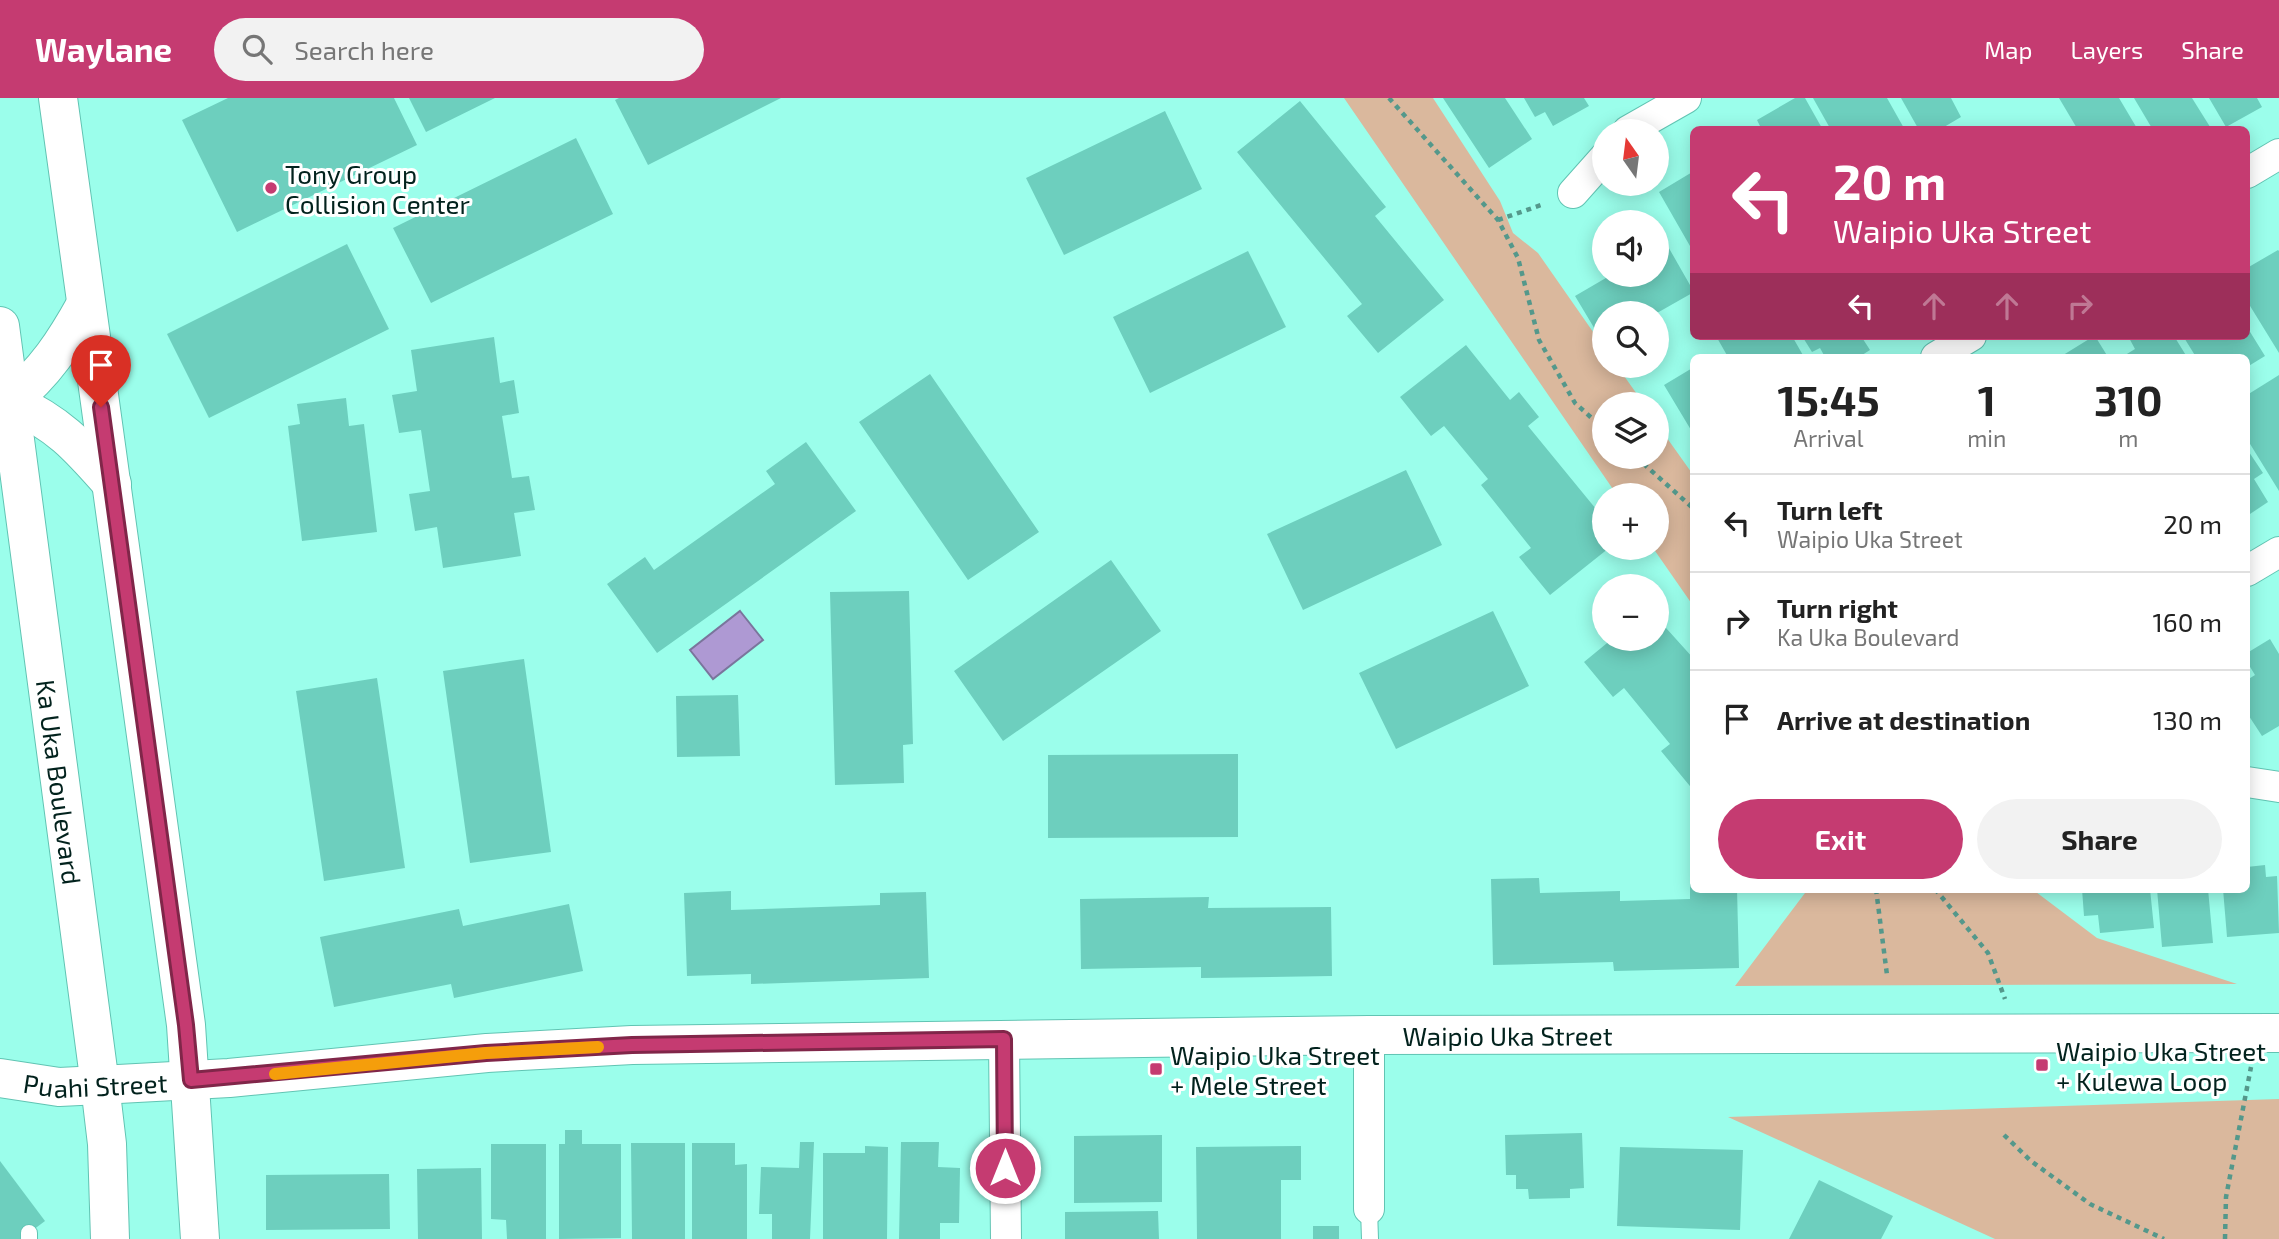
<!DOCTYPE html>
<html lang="en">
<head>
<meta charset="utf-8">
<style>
  :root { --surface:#fff; --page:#f2f2f2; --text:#222; --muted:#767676; --line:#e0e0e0; --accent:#c53b71 }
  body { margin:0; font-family:"Exo 2",sans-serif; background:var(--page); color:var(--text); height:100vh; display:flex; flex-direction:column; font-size:26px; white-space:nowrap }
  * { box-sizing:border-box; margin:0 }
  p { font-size:23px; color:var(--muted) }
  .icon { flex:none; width:38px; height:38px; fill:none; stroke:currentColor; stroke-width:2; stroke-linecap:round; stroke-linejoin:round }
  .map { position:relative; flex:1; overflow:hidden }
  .panel { position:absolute; left:1690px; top:256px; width:560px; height:539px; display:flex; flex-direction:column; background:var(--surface); border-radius:10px; box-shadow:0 4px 18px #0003 }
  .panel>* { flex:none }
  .banner { position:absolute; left:1690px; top:28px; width:560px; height:214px; border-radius:10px; box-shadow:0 4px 18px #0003; background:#c53b71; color:#fff; overflow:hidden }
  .needle { width:46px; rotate:346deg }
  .fabs { position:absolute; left:1592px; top:21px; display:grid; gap:14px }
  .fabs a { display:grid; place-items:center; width:77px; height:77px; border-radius:50%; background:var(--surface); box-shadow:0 4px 18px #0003; font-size:35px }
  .pin { position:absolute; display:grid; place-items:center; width:60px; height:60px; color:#fff; margin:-72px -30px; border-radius:50% 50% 50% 0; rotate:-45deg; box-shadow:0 0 7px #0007 }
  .pin .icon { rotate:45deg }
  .me { position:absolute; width:77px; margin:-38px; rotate:0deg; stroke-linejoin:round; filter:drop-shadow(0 0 5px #0008) }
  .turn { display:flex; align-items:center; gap:24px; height:147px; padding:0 28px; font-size:32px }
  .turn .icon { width:91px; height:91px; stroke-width:2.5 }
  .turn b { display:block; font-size:49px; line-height:60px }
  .lanes { display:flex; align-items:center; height:66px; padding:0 28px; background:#0003; justify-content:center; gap:35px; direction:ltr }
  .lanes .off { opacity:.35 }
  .eta { display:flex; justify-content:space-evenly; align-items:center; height:119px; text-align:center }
  .eta b { font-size:42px; font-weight:700; line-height:49px }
  .primary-button { display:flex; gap:14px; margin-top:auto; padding:14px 28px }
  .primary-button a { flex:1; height:80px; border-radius:42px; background:var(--accent); color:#fff; font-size:28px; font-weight:700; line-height:80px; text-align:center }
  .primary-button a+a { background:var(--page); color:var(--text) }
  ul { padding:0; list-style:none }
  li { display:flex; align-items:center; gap:21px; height:98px; padding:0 28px; border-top:2px solid var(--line) }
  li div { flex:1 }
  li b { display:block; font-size:26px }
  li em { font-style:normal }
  header { display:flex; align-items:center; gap:42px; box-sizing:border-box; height:98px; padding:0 35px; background:var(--accent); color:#fff }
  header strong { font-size:33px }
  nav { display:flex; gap:38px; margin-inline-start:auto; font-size:24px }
  .search { width:490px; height:63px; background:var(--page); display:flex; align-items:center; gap:18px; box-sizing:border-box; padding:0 24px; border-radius:38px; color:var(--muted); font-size:26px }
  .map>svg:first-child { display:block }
  .green { fill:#dab89d }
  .water { fill:#ae99d3; stroke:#7a759c; stroke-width:2 }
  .building { fill:#6dcfbe }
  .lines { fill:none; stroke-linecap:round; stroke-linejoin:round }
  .lane-casing { stroke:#61c4b3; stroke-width:18 }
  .street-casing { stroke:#61c4b3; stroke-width:32 }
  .secondary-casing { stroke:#61c4b3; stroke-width:40 }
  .path { stroke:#54988b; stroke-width:4.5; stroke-dasharray:5 5; stroke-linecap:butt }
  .lane { stroke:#fff; stroke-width:16 }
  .street { stroke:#fff; stroke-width:30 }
  .secondary { stroke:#fff; stroke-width:38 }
  .route-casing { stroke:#802649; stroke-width:18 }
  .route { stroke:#c53b71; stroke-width:12 }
  .slow { stroke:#f59e0b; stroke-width:12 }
  .poi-dot { fill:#c53b71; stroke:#fff; stroke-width:2.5 }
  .labels { text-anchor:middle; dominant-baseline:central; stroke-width:6; stroke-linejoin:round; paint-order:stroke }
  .poi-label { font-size:26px; fill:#02221d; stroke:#fff; text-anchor:start }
  .street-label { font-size:26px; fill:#02221d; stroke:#fff }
</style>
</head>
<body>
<header>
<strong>Waylane</strong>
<div class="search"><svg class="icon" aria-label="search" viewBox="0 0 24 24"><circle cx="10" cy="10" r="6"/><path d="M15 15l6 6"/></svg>Search here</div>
<nav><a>Map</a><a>Layers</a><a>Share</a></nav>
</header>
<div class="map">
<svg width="2279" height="1141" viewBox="0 0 2279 1141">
  <rect width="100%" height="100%" fill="#9bfeeb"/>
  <!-- green -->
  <path class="green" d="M1344 0H1433L1500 103 1513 135 1538 155 1605 251V268H1617L1644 306H1605V359H1657V326L1694 378V509L1653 450H1657V397H1617Z
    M1808 791H2032L2097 840 2237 886 1735 888Z
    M2279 1001V1141H1995L1728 1019Z"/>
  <!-- water -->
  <path class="water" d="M740 513 763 542 713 581 690 552Z"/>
  <!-- building -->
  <path class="building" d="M228 0H394L417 47 237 134 182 22Z
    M409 0H495L426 34Z
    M619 0H781L648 67 615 2Z
    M1443 0H1505L1532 41 1489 70Z
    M1524 0H1584L1589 8 1553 28 1545 14 1535 19Z
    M1795 0H1805L1823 32H1762L1757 22Z
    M1813 0H1887L1905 32H1831Z
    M1901 0H1951L1961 19 1939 32H1919Z
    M2059 0H2119L2138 32H2078Z
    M2134 0H2192L2212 32H2153Z
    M2209 0H2257L2262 9 2226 29Z
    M1300 3 1386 109 1375 118 1444 202 1378 255 1347 218 1362 206 1237 54Z
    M1165 13 1202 91 1064 157 1026 80Z
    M576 40 613 116 431 205 393 130Z
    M1694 73V155L1659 94Z
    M1666 145 1694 194 1657 215H1605V248L1575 198 1611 177H1657V150Z
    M347 146 389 231 209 320 167 236Z
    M2278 152 2279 153V255L2247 203V170Z
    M1248 153 1286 229 1150 295 1113 219Z
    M2247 229 2265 258 2247 269V259H2196L2183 238H2247Z
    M1716 238H1792L1804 259H1728Z
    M1802 238H1861L1870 252 1859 259H1825L1820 250 1812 254Z
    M2095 238 2108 259H2060L2094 238Z
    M2128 238H2174L2187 259H2122L2135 251Z
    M494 239 500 285 514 282 519 315 502 318 512 380 529 378 535 412 514 415 521 458 443 470 437 429 415 433 409 396 430 393 421 332 399 335 392 297 417 293 411 252Z
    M1466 247 1510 302 1519 294 1539 319 1528 328 1605 422V450H1609L1550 497 1519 459 1531 450 1481 387 1488 381 1444 328 1431 338 1400 299Z
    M1694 269V337L1664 287Z
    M930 276 1039 434 968 482 859 324Z
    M2279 277V393L2247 341V297Z
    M346 300 349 328 364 326 377 434 302 443 288 328 300 326 297 306Z
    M806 344 856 413 657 555 607 486 645 459 654 472 775 386 766 373Z
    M2247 351 2263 375 2254 381 2268 404 2247 418Z
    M1406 372 1442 447 1303 512 1267 436Z
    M1111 462 1161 533 1003 643 954 573Z
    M909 493 913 646 903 647 904 685 835 687 830 494Z
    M1493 513 1529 588 1396 651 1359 575Z
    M1657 520 1694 561V693L1661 653 1670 646 1624 590 1613 599 1584 564 1612 541H1657Z
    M2270 541 2279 556V628L2262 638 2247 615V582L2255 577 2247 564V555Z
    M524 561 551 754 470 765 443 573Z
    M377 580 405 770 324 783 296 593Z
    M738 597 740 658 677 659 676 598Z
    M1238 656V739L1048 740V657Z
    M2265 767 2266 779 2277 778 2279 835 2227 839 2223 791H2247V769Z
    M1539 780 1540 795 1620 793V803L1690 801V786H1694V791H1737L1739 870 1614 873 1613 864 1493 867 1491 781Z
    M2082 791H2150L2154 830 2100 835 2098 817 2084 818Z
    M2157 791H2208L2213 845 2162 849Z
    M731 793V812L880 807V795L926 794 929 880 751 886V876L687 878 684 795Z
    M1209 799 1208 810 1331 809 1332 878 1201 880V869L1081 871 1080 801Z
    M569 806 583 873 454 900 451 886 334 909 320 839 459 811 463 828Z
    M565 1032H582V1046H621V1140L559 1141V1046H565Z
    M1582 1035 1584 1090 1570 1091V1100L1529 1101 1528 1091H1516V1077H1506L1505 1037Z
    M1162 1037V1104L1074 1105V1038Z
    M800 1044H814L810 1141H772V1116H759L761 1069 799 1070Z
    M901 1044H939L938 1069 960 1070 959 1125H940V1141H899Z
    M631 1045H685V1141H632Z
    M692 1045H735V1067L747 1066V1141H692Z
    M491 1046H546V1141H507L506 1122 491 1121Z
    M865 1048 888 1049 887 1141H823V1055H865Z
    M1301 1048V1082H1281V1141H1197L1196 1049Z
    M1620 1049 1743 1052 1740 1132 1617 1128Z
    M0 1063 45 1123 29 1135 28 1141H0Z
    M481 1070 482 1141H418L417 1071Z
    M389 1076 390 1131 266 1132V1077Z
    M1819 1082 1893 1118 1881 1141H1789Z
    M1158 1113 1159 1141H1065V1114Z
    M1313 1128H1339V1141H1313Z"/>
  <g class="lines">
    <defs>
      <path id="lane" d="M1369 1111 1370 1141
        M29 1135V1141"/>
      <path id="street" d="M1628 33 1686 0
        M2247 75 2279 56
        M1573 95 1605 59
        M1936 259 1971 238
        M2247 473 2279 454
        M2247 684 2279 689
        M1369 937V1111
        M1004 941 1006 1141"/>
      <g id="secondary">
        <path d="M58 0 186 927 200 1141"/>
        <path d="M86 206C65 244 45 275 10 303 59 326 77 346 112 386"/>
        <path id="s1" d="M0 228 100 987 107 1046 110 1141"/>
        <path id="s2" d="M0 980 59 989 100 987 229 980 487 955 632 947 1369 937 2279 935"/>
      </g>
    </defs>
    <!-- lane casing -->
    <use href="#lane" class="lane-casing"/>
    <!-- street casing -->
    <use href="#street" class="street-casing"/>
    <!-- secondary casing -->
    <use href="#secondary" class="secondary-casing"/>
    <!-- path -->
    <path class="path" d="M1389 0 1498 122 1518 160 1539 242 1575 305 1605 332
      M1498 122 1544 106
      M1636 359 1694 411
      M1876 791 1887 877
      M1935 791 1988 855 2005 901
      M2004 1037 2031 1063 2090 1106 2164 1141
      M2225 1141 2226 1099 2251 969"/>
    <!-- lane -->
    <use href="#lane" class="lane"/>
    <!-- street -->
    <use href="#street" class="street"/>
    <!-- secondary -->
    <use href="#secondary" class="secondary"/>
  </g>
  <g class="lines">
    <defs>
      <path id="route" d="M101 309 186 927 191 982 486 955 632 947 1004 941 1005 1070"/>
    </defs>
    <!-- route casing -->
    <use href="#route" class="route-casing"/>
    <!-- route -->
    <use href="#route" class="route"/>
    <!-- slow -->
    <path class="slow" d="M275 976 486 955 598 949"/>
  </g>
  <!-- markers -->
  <g class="poi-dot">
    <circle cx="271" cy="90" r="7"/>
    <rect x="2035" y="960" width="14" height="14" rx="3.5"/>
    <rect x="1149" y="964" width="14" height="14" rx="3.5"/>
  </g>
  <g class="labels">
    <!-- poi labels -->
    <g class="poi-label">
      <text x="285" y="75">Tony Group<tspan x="285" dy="30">Collision Center</tspan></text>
      <text x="2056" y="952">Waipio Uka Street<tspan x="2056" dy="30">+ Kulewa Loop</tspan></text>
      <text x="1170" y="956">Waipio Uka Street<tspan x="1170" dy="30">+ Mele Street</tspan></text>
    </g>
    <!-- street labels -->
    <g class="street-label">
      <text stroke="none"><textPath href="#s1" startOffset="460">Ka Uka Boulevard</textPath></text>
      <text stroke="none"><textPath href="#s2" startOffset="1510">Waipio Uka Street</textPath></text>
      <text stroke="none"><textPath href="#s2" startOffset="96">Puahi Street</textPath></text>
    </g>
  </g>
</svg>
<div class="fabs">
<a><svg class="needle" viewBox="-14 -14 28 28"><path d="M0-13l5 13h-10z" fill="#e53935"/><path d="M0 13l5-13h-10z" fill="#767676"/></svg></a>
<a><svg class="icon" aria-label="sound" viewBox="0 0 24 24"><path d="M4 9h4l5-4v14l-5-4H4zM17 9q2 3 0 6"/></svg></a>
<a><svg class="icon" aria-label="search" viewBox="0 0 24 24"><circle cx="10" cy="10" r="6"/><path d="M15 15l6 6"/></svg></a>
<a><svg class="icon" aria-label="layers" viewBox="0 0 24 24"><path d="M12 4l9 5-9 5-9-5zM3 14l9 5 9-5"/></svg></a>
<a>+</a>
<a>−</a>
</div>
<div class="pin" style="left:101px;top:309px;background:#d93025"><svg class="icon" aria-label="arrive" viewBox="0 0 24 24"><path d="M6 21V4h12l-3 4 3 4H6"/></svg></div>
<svg class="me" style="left:1005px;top:1070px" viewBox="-20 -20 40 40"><circle r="17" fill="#c53b71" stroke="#fff" stroke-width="3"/><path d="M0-11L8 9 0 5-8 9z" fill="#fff"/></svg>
<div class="banner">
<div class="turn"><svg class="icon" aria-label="left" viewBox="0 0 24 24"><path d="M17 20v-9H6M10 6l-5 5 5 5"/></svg><div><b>20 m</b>Waipio Uka Street</div></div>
<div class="lanes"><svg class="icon" aria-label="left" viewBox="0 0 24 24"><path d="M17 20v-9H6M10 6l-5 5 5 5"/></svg><svg class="icon off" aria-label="ahead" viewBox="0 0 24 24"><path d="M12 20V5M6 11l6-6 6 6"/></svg><svg class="icon off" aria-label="ahead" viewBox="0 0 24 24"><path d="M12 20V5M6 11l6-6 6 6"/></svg><svg class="icon off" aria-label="right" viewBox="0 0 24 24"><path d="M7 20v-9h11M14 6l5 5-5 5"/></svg></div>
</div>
<section class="panel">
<div class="eta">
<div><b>15:45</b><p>Arrival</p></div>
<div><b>1</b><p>min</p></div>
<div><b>310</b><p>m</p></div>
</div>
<ul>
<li><svg class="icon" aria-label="left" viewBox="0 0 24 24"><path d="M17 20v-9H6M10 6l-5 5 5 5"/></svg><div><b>Turn left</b><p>Waipio Uka Street</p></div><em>20 m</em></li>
<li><svg class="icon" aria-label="right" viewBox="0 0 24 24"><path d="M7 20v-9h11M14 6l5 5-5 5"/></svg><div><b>Turn right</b><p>Ka Uka Boulevard</p></div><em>160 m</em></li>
<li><svg class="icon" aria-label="arrive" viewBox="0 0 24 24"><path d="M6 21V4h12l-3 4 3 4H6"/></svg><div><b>Arrive at destination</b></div><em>130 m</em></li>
</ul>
<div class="primary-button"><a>Exit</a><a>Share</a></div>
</section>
</div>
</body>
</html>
